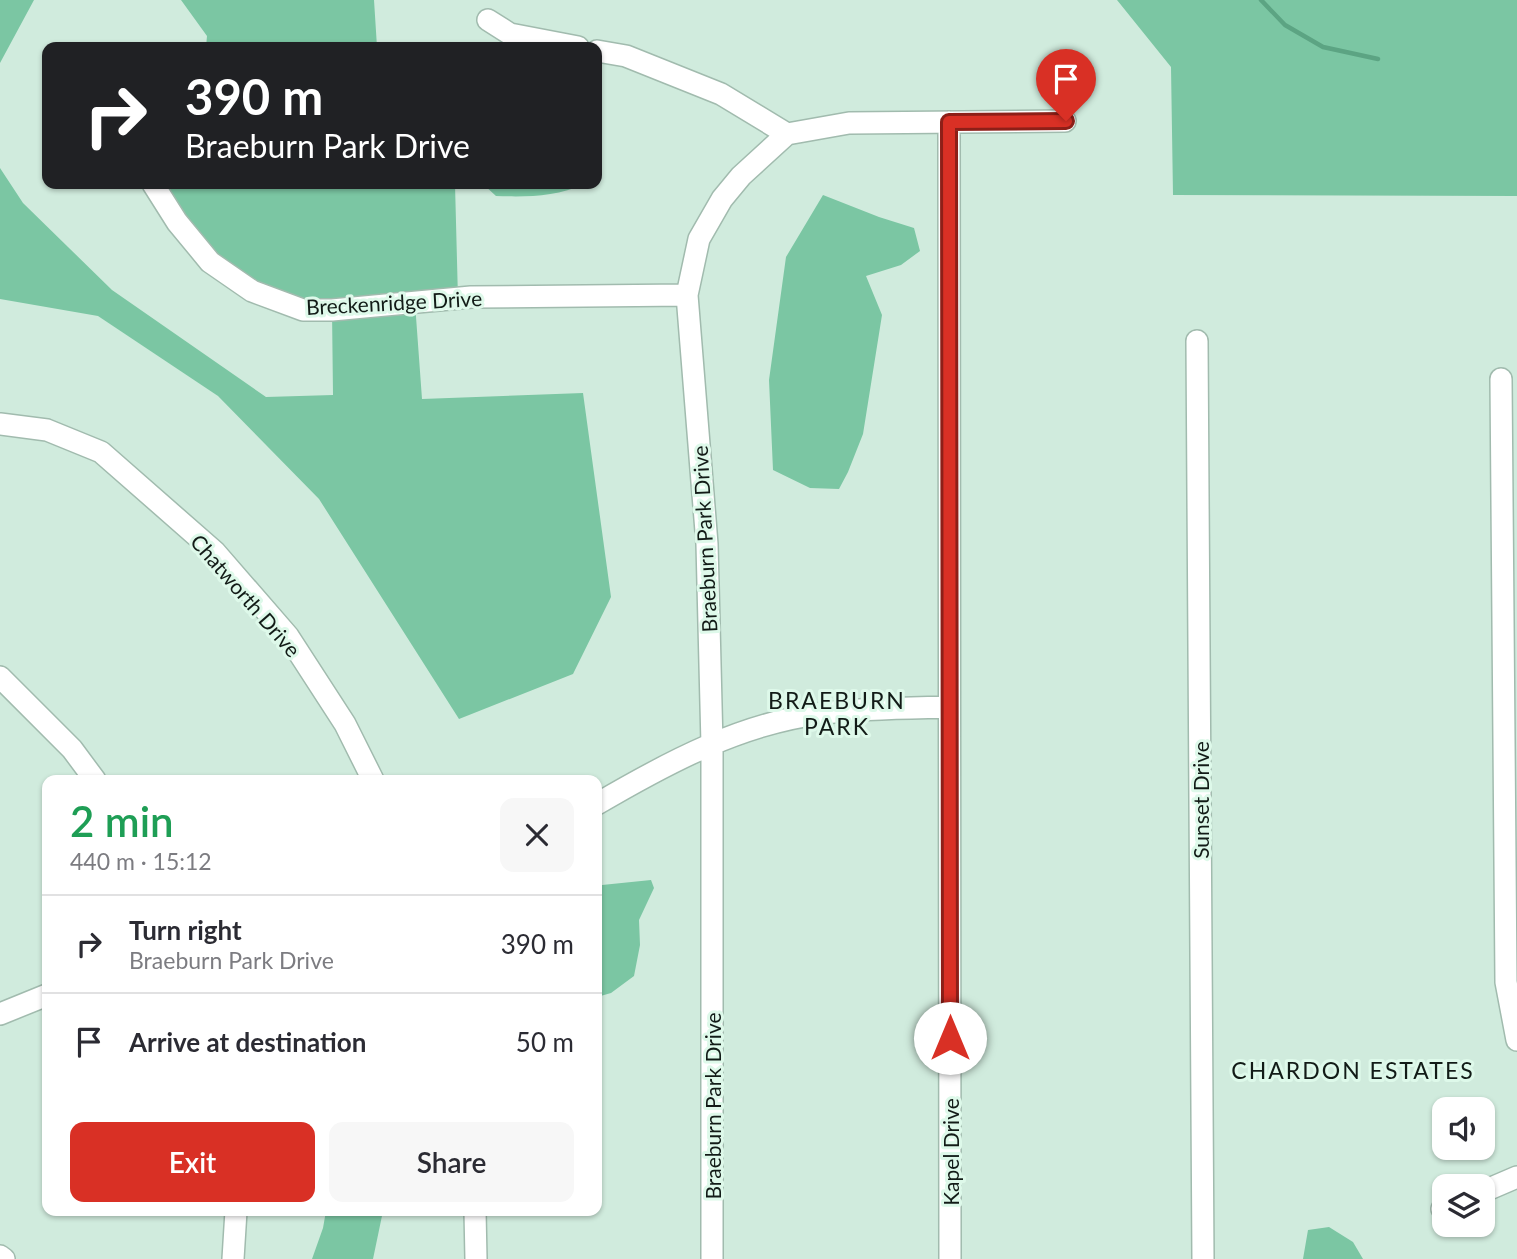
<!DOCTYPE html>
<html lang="en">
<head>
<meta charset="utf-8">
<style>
  :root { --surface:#fff; --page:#f7f7f7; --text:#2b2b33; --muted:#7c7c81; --line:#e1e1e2; --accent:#d93025 }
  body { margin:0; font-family:Lato,sans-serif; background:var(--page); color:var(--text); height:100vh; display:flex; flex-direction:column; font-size:26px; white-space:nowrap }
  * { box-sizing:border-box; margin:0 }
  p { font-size:23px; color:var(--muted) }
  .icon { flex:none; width:38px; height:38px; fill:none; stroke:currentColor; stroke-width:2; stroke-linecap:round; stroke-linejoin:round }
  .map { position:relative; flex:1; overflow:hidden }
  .side { position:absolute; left:42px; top:775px; width:560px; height:441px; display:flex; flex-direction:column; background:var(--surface); border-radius:14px; box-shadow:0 2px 5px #0004 }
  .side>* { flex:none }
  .banner { position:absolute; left:42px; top:42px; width:560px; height:147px; border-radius:14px; box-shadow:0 2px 5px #0004; background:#202124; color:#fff; overflow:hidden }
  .buttons { position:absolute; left:1432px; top:1097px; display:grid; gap:14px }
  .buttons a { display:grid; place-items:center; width:63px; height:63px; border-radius:14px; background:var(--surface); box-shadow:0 2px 5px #0004; font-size:35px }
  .pin { position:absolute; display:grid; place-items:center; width:60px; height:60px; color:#fff; margin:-72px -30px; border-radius:50% 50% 50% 0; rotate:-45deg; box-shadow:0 0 7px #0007 }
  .pin .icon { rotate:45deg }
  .me { position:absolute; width:77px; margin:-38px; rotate:0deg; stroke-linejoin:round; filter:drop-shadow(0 0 5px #0008) }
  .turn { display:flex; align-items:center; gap:24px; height:147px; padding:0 28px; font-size:32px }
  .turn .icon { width:91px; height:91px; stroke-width:2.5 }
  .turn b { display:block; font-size:49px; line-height:60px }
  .round { display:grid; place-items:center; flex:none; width:74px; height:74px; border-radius:14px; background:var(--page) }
  .overview { display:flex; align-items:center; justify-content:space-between; height:119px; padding:0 28px }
  h1 { font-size:42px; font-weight:600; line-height:52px; color:#1e9e55 }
  .button { display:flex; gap:14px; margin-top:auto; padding:14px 28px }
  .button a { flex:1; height:80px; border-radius:14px; background:var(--accent); color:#fff; font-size:28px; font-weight:600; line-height:80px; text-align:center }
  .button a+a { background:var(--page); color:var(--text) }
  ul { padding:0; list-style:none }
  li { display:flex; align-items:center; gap:21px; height:98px; padding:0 28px; border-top:2px solid var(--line) }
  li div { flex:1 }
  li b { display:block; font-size:26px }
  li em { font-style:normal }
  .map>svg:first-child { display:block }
  .green { fill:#7bc6a3 }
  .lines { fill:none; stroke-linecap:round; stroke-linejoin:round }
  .stream { stroke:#5ca483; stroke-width:4.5 }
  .minor-casing { stroke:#a1bbae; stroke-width:24 }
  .minor { stroke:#fff; stroke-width:21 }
  .route-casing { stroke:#8d1f18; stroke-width:18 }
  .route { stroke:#d93025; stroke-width:12 }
  .labels { text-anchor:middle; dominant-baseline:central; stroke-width:6; stroke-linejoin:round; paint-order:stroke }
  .street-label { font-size:21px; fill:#121b17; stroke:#def9ea }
  .neighbourhood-label { font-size:23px; letter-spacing:2px; fill:#121b17; stroke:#def9ea }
</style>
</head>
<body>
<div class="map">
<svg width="1517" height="1259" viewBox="0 0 1517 1259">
  <rect width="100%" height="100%" fill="#d0ebdd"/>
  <!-- green -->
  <path class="green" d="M0 0H34L0 63Z
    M181 0H374L377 47H206L207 36Z
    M1117 0H1517V196L1173 195 1171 67Z
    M0 168 23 203 112 290 266 397 333 395 332 310H303L210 262 153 184H455L458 299 415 303 422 399 583 393 611 597 573 674 459 719 319 499 218 396 98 316 0 299Z
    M483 184H584C556 197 526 197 496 196Z
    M823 195 879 217 914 228 920 251 901 265 866 276 882 315 863 434 848 472 839 489 810 488 773 470 769 380 786 257Z
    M651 880 654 888 639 920 640 945 634 976 611 993 597 997V890L602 885Z
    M326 1211H383L373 1259H312L323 1228Z
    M1329 1227 1353 1242 1363 1259H1303L1308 1230Z"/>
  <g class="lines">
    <!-- stream -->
    <path class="stream" d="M1261 0 1285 25 1323 47 1378 59"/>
    <defs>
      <path id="minor" d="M488 20 510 34 578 47
        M597 51 626 56 721 94 787 134
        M949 122 950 1259
        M153 184 177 222 210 262 252 291 303 310H332L471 297 687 295
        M1197 341 1203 1259
        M1501 379 1506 982 1517 1040
        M0 424 47 430 101 452 215 552 288 636 345 724 373 780
        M0 677 72 749 95 780
        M597 804C667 763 743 722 825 713 866 708 908 708 949 707
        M0 1014 47 995
        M1482 1192 1517 1177
        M1442 1209 1444 1208
        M475 1211 476 1259
        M0 1256 4 1259
        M233 1259 236 1211
        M712 1259V745L707 544 687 295 699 239 722 199 741 176 787 134 849 123 1065 121"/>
    </defs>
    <!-- minor casing -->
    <use href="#minor" class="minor-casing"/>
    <!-- minor -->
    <use href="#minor" class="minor"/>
  </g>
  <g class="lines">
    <defs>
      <path id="route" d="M950 1038 949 122 1066 121"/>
    </defs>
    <!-- route casing -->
    <use href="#route" class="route-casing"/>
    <!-- route -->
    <use href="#route" class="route"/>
  </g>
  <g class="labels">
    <!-- street labels -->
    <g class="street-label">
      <text transform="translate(394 302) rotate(-3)">Breckenridge Drive</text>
      <text transform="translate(704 539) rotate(-93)">Braeburn Park Drive</text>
      <text transform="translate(246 595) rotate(49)">Chatworth Drive</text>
      <text transform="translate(1200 800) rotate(-90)">Sunset Drive</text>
      <text transform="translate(712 1106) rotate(-90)">Braeburn Park Drive</text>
      <text transform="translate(950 1152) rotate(-90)">Kapel Drive</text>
    </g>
    <!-- neighbourhood labels -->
    <g class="neighbourhood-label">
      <text x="837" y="700">BRAEBURN<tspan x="837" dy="26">PARK</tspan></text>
      <text x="1353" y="1070">CHARDON ESTATES</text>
    </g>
  </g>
</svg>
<div class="buttons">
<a><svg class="icon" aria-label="sound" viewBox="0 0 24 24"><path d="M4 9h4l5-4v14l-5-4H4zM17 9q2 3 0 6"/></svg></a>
<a><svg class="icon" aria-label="layers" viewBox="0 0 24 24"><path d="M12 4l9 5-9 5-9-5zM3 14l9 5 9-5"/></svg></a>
</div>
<div class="pin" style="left:1066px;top:121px;background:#d93025"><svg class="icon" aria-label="arrive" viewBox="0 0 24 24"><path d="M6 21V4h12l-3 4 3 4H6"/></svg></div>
<svg class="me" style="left:950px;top:1038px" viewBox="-20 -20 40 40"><circle r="19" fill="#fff"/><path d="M0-13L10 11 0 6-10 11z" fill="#d93025"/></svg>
<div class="banner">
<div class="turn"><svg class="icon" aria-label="right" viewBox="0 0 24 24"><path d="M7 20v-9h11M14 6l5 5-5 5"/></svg><div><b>390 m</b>Braeburn Park Drive</div></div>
</div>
<section class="side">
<div class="overview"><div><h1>2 min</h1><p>440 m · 15:12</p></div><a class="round"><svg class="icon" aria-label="close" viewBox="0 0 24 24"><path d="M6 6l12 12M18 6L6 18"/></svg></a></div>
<ul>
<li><svg class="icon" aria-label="right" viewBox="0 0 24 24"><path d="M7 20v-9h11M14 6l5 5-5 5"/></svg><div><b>Turn right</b><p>Braeburn Park Drive</p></div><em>390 m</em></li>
<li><svg class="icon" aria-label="arrive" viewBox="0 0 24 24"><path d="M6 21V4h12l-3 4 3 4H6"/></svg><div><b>Arrive at destination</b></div><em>50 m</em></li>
</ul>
<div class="button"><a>Exit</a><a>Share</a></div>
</section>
</div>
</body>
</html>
